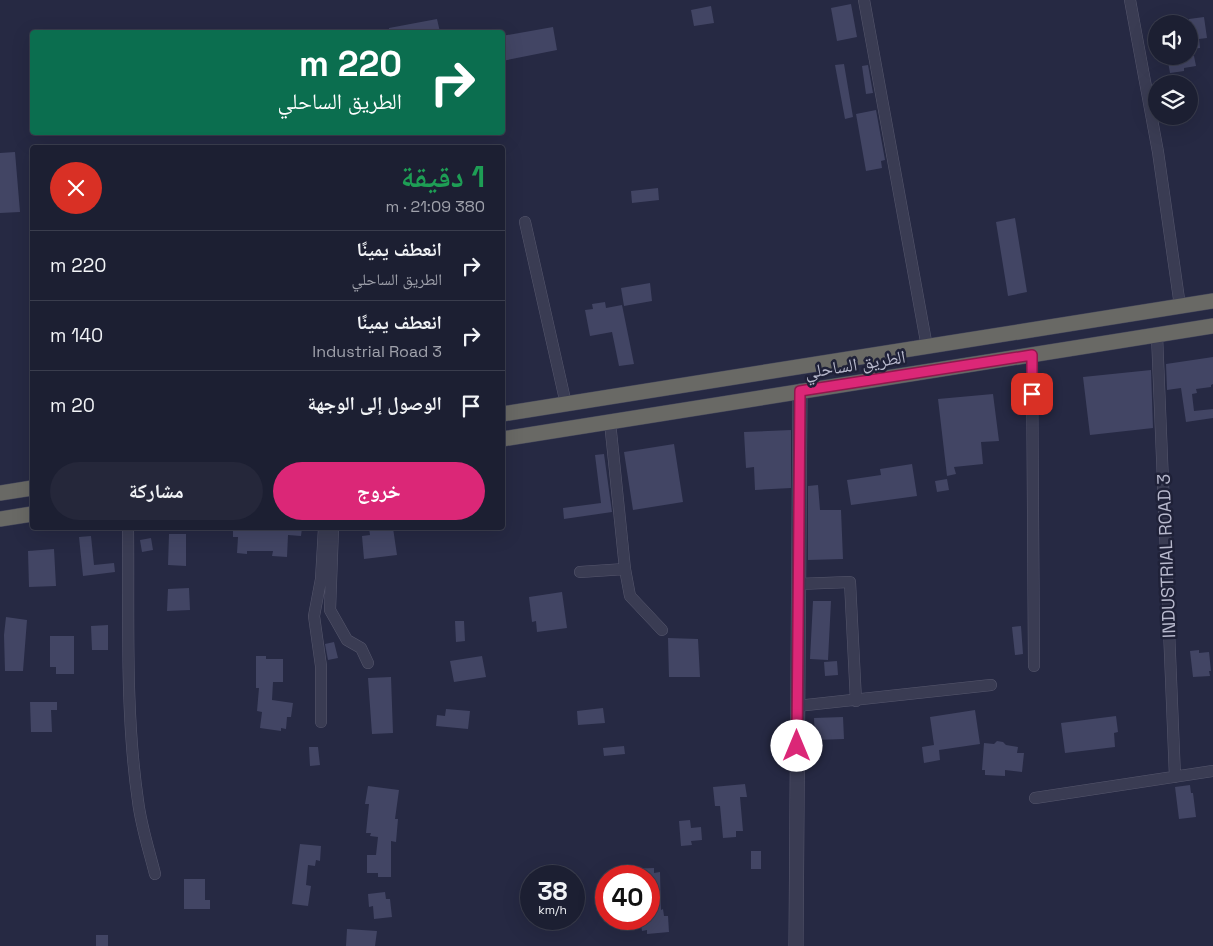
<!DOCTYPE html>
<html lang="ar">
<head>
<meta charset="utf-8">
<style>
  :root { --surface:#1c1f32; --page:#25273a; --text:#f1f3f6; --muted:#a0a2ac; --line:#3a3d4d; --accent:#db2777 }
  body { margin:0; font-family:"Space Grotesk","Noto Naskh Arabic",sans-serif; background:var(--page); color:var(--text); direction:rtl; height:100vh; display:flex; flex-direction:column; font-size:19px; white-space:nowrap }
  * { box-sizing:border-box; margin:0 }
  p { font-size:16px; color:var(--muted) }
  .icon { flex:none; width:28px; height:28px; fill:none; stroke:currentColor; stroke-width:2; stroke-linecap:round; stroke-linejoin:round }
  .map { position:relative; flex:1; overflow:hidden; direction:ltr }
  .details { position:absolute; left:30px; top:145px; width:475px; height:385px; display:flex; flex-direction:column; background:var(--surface); border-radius:5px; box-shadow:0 5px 20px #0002,0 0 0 1px var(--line); direction:rtl }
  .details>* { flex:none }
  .guide { position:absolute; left:30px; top:30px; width:475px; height:105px; border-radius:5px; box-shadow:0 5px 20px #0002,0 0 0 1px var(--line); direction:rtl; background:#0b6e4f; color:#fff; overflow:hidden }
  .buttons { position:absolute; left:1148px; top:15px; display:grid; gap:10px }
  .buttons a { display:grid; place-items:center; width:50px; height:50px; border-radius:50%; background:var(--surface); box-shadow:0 5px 20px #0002,0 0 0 1px var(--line); font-size:25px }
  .speed { position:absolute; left:520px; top:865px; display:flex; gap:10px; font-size:25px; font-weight:700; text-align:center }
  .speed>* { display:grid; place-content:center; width:65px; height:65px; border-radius:50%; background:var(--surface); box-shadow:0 5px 20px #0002,0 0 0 1px var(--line); line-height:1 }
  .speed small { font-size:12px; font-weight:400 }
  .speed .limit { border:8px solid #d22; background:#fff; color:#111 }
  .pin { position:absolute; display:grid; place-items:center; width:42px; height:42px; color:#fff; margin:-21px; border-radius:10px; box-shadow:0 2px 8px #0006 }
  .me { position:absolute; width:55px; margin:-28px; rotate:0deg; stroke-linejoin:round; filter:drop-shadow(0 0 4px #0008) }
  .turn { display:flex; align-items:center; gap:18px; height:105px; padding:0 20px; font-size:22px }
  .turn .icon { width:65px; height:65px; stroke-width:2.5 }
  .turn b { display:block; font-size:35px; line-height:42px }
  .round { display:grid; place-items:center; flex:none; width:52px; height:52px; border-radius:26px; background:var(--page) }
  .headline { display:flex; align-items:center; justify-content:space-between; height:85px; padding:0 20px }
  h1 { font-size:30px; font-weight:800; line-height:38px; color:#1e9e55 }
  .primary-button { display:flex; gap:10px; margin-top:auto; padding:10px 20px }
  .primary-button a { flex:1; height:58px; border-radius:30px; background:var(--accent); color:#fff; font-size:20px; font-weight:800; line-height:58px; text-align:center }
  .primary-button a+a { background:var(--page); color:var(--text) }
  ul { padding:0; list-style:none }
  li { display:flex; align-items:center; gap:15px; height:70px; padding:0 20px; border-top:1px solid var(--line) }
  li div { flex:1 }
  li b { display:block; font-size:19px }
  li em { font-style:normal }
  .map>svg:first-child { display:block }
  .building { fill:#424564 }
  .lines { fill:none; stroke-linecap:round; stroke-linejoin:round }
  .minor-casing { stroke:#56576d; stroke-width:12 }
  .tertiary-casing { stroke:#56576d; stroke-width:15 }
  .trunk-casing { stroke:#42445a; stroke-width:16 }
  .minor { stroke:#3a3c53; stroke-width:11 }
  .tertiary { stroke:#3a3c53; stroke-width:14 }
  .trunk { stroke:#696965; stroke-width:15 }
  .route-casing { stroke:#8e194d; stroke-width:12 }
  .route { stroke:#db2777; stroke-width:9 }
  .labels { text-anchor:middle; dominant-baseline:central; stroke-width:5; stroke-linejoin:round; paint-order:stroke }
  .street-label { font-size:18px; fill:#b8b9cd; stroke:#1f2138 }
</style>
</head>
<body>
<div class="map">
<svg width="1213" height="946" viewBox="0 0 1213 946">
  <rect width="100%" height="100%" fill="#262943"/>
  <!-- building -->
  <path class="building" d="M851 4 857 37 837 41 831 8Z
    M711 6 714 23 694 26 691 10Z
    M1204 17 1207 38 1199 39 1200 48 1189 49V19Z
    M437 19 440 32H389V28Z
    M553 27 557 50 502 61V36Z
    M1167 56H1194L1196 66 1184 68V71L1170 73Z
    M844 64 853 117 845 119 835 65Z
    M868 65 873 93 866 94 862 66Z
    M876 110 885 160 881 161 882 168 866 171 856 114Z
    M15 152 20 212 0 213V153Z
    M658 188 659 200 632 203 631 191Z
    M1015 218 1027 292 1008 296 996 222Z
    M650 283 652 301 624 306 621 288Z
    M605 302 606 308 622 305 634 364 619 366 612 332 590 336 585 310 593 309 592 304Z
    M1213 357V384L1211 385V387L1196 389 1197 393 1192 394 1194 411 1213 409V418L1186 422 1181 388 1167 390 1166 364Z
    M1151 370 1153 428 1090 435 1083 377Z
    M993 394 999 441 981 442 983 464 954 467 956 474 947 476 938 399Z
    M791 430V488L755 490 754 467 746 468 744 432Z
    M674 444 683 502 633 510 624 452Z
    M604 454 612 512 564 519 563 508 601 503 595 455Z
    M912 464 917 496 851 505 847 480 881 475 880 469Z
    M947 479 949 490 937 492 935 481Z
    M818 485 820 510H841L843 559 808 560V486Z
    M233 528H302L301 536 288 535 287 557 272 556 273 551H247V554L237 553 238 537H233Z
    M369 528H393L397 555 364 559 362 536 370 535Z
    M169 534H186V566L168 565Z
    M91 536 94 565 114 563 115 572 83 576 79 537Z
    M151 538 153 550 142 552 140 540Z
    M54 549 56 586 29 587 28 551Z
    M189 588 190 610 167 611 168 589Z
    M562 592 567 628 537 632 536 621 532 622 529 597Z
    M813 601H831L828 660 810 659Z
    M6 617 27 620 23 671H5L4 635Z
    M455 621H464L465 641 456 642Z
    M108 625V650H92L91 626Z
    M1021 626 1023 654 1015 655 1012 627Z
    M50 636H74V674H56V667H50Z
    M668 638 698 639 700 677H669Z
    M334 642 338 658 328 660 325 644Z
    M1199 650V653L1209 652 1211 671H1209L1210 676 1193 677 1190 651Z
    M256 656H266V659H283V682H273L272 700 293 703 291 717H287L286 729 281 728V731L260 728 262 712 257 711 259 688H256Z
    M482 656 486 677 454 682 450 661Z
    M837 661 838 675 825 676 824 662Z
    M391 677 393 733 372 734 368 678Z
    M30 702H57V710H51L52 732H31Z
    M603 708 605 723 578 725 577 711Z
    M446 709 470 711 468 729 436 726 437 715 445 716Z
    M975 710 980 744 939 750 940 760 924 763 922 747 934 745 930 717Z
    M1116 716 1118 732 1114 733 1115 747 1065 753 1061 723Z
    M843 717 844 739 815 740 814 718Z
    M997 741 1003 742 1006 745 1018 747 1017 753H1024L1022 772 1005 770V776L985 775V770H982L984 743 994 744Z
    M624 746 625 754 604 756 603 748Z
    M309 747H318L320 765 310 766Z
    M745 784 747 797H740L743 831H736V837L723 838 720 806H715L713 787Z
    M1190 785 1191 793H1193L1196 817 1179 819 1175 787Z
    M368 786 399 790 395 819H398L396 842 391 841V877H378V873H367V855H376L378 837 370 836 371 833H366L369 804H365Z
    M690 820 691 828 701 827 702 840 691 841 692 845 681 846 679 821Z
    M300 844 321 846 320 861 316 860 315 866 308 865 306 885 311 886 308 906 292 904Z
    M751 851H761V869H751Z
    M654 868V873L660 872 661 910 663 909 664 916H668L669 932 647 934V930L642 931 640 919H649V876H629V869Z
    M184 879H205V900H210V909H184Z
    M385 892 386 899H390L392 917 374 919 373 906 369 907 368 894Z
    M347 929 377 931 375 946H346Z
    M96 935H108V946H96Z"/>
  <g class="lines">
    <defs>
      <path id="minor" d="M864 0 927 347
        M1130 0 1158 152 1180 306
        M525 222 566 404
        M1157 335 1175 777
        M1032 355 1034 666
        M610 422 625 569 630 596 662 630
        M128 528C129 617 125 712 138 801 141 826 149 850 155 874
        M333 528 330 610 347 640 361 648 368 663
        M580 572 625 569
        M798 584 850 582 856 701
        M797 706 991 685
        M321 722V666L314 616 321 579 324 528
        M1035 798 1213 771"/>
      <path id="tertiary" d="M796 946 800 391"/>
      <path id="trunk" d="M502 414 1213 301
        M502 439 1213 326
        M0 493 32 488
        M0 519 32 514"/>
    </defs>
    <!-- minor casing -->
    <use href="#minor" class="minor-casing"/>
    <!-- tertiary casing -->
    <use href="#tertiary" class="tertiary-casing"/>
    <!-- trunk casing -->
    <use href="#trunk" class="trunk-casing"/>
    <!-- minor -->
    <use href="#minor" class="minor"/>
    <!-- tertiary -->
    <use href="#tertiary" class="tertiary"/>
    <!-- trunk -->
    <use href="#trunk" class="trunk"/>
  </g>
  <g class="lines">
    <defs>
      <path id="route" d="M797 746 800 391 1032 355V394"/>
    </defs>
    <!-- route casing -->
    <use href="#route" class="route-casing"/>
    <!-- route -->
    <use href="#route" class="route"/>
  </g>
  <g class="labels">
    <!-- street labels -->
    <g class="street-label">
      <text transform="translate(855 364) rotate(-9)">الطريق الساحلي</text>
      <text transform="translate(1166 556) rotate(-92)">INDUSTRIAL ROAD 3</text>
    </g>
  </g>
</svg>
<div class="buttons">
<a><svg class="icon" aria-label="sound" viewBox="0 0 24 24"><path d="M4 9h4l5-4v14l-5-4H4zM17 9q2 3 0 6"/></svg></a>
<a><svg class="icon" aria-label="layers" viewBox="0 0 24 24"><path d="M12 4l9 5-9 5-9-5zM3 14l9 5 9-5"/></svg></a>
</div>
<div class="speed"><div>38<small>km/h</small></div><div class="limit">40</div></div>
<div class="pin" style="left:1032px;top:394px;background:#d93025"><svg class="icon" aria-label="arrive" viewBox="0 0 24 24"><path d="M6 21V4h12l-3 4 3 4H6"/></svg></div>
<svg class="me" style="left:797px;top:746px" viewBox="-20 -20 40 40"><circle r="19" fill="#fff"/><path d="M0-13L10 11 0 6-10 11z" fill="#db2777"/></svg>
<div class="guide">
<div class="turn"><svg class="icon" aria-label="right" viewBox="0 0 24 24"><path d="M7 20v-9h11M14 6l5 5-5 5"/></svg><div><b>220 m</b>الطريق الساحلي</div></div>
</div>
<section class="details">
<div class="headline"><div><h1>1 دقيقة</h1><p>380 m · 21:09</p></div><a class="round" style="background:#d93025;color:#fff"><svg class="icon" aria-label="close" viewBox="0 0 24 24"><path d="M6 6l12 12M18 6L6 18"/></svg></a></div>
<ul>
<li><svg class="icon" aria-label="right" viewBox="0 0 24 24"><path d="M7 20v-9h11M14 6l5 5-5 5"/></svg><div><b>انعطف يمينًا</b><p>الطريق الساحلي</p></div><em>220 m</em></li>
<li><svg class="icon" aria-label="right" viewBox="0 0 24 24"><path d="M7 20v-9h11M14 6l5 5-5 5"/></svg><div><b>انعطف يمينًا</b><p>Industrial Road 3</p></div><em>140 m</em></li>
<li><svg class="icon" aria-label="arrive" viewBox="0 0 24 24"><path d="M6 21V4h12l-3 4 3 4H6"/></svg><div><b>الوصول إلى الوجهة</b></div><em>20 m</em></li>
</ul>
<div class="primary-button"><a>خروج</a><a>مشاركة</a></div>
</section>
</div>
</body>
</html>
